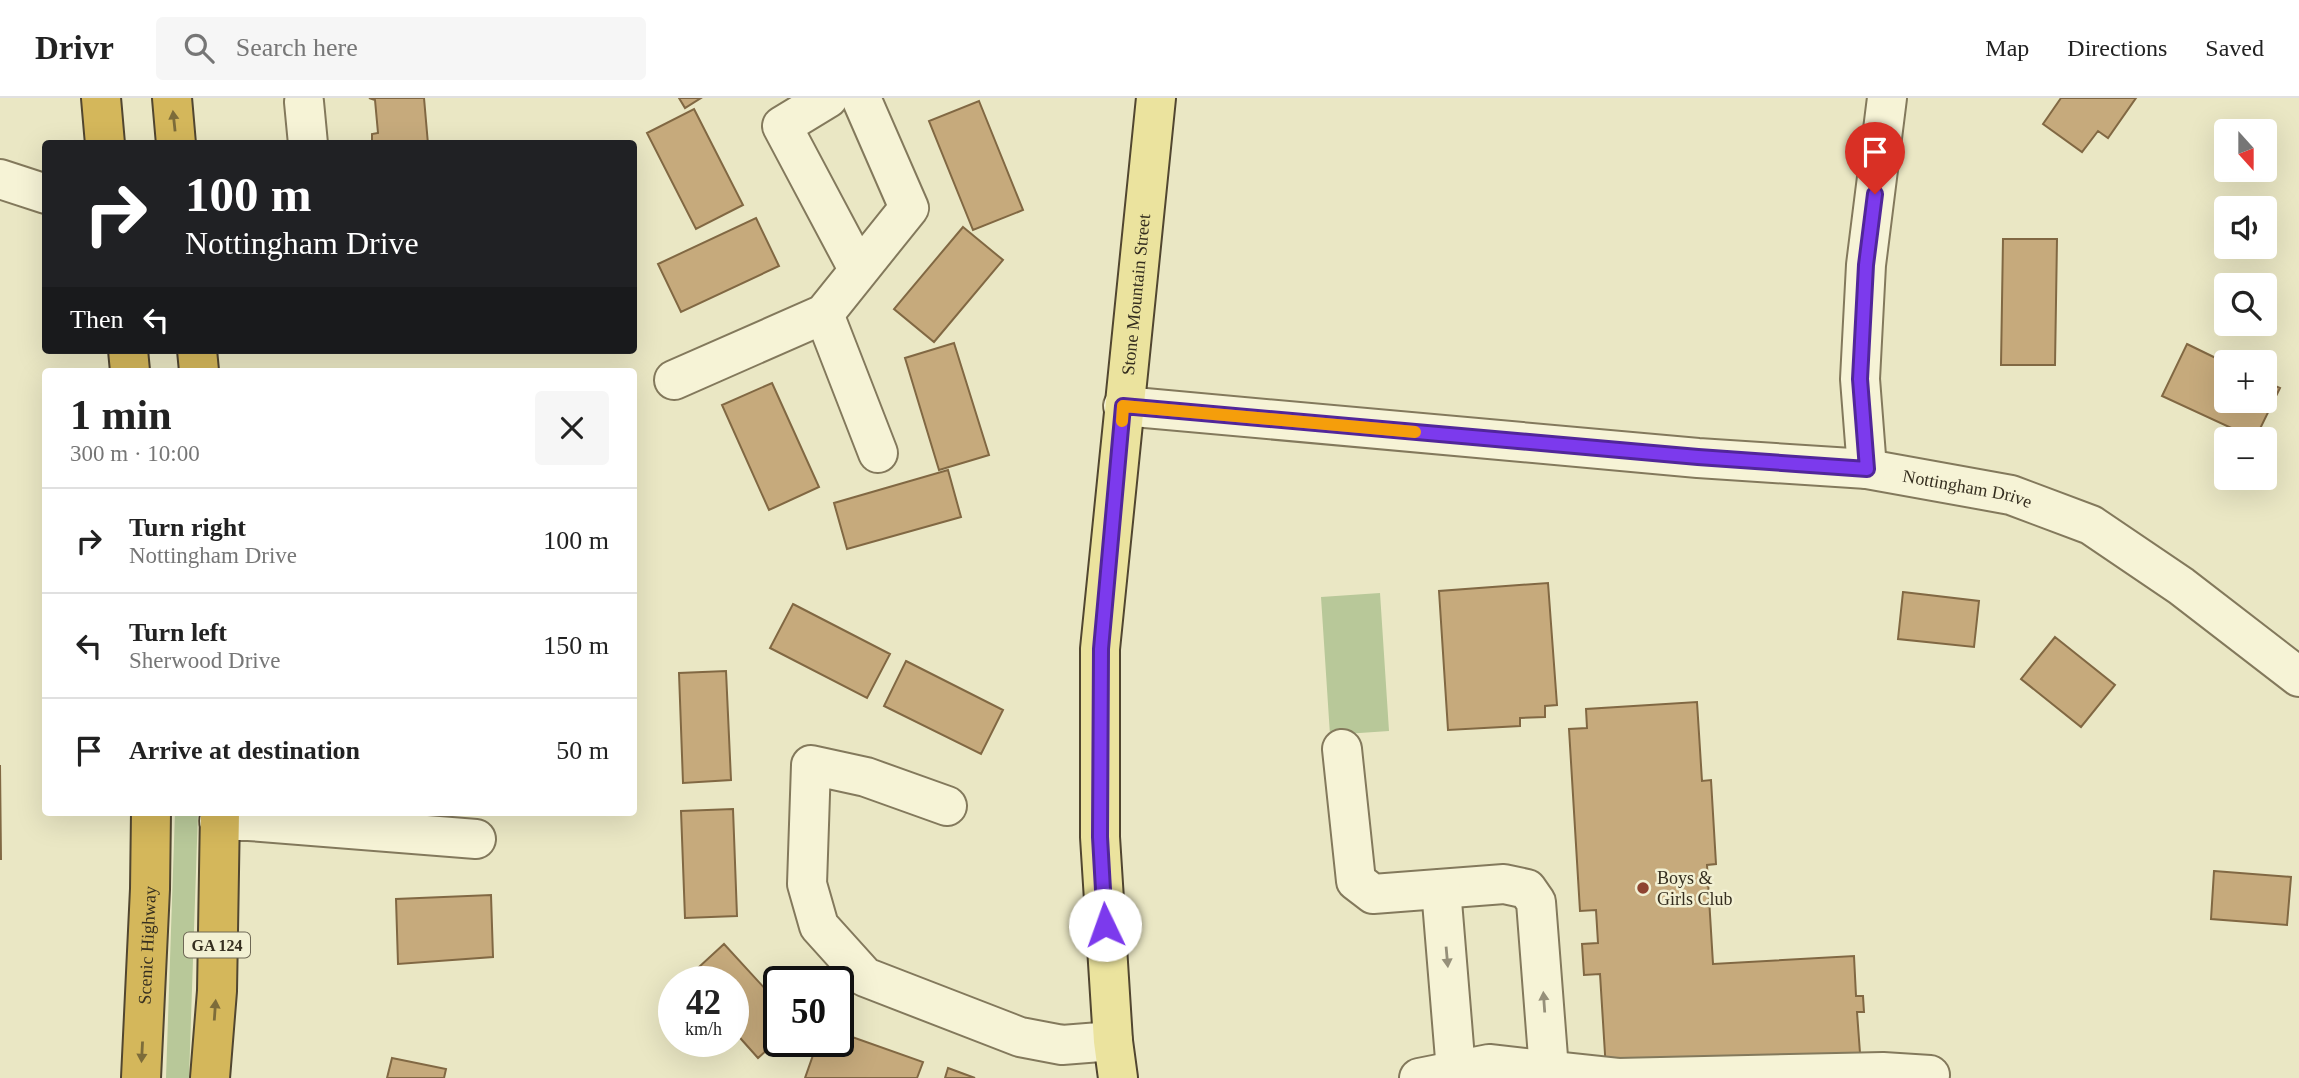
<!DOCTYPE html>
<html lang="en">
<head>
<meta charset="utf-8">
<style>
  :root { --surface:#fff; --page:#f6f6f6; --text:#222; --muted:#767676; --line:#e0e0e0 }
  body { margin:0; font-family:"Times New Roman",serif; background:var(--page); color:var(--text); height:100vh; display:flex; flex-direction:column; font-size:26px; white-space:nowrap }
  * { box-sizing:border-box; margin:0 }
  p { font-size:23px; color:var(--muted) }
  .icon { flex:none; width:38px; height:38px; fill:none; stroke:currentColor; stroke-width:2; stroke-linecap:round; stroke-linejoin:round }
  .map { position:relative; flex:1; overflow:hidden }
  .drawer { position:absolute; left:42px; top:270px; width:595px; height:448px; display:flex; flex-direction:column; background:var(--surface); border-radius:7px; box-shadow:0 7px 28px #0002 }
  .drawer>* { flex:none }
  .hud { position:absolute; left:42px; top:42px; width:595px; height:214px; border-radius:7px; box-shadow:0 7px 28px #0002; background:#202124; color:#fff; overflow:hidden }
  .needle { width:46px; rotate:159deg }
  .fabs { position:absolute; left:2214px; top:21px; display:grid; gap:14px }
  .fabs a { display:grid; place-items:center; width:63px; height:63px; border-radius:7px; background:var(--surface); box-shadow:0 7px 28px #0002; font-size:35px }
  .speed { position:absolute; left:658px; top:868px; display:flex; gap:14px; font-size:35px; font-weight:700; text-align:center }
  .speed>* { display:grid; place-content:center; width:91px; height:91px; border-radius:50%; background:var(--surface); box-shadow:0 7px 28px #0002; line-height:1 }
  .speed small { font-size:18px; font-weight:400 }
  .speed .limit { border:4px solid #111; border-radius:10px; background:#fff; color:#111 }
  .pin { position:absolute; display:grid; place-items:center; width:60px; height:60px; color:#fff; margin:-72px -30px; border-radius:50% 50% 50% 0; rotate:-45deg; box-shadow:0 0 7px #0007 }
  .pin .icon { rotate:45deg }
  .me { position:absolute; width:77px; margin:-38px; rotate:357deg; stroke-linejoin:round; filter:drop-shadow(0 0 5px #0008) }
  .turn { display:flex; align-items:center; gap:24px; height:147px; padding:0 28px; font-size:32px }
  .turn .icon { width:91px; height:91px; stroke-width:2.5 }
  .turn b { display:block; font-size:49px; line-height:60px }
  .then { display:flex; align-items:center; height:66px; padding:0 28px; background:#0003; gap:14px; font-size:26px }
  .round { display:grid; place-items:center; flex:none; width:74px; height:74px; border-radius:7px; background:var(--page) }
  .headline { display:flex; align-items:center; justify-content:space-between; height:119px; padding:0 28px }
  h1 { font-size:42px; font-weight:600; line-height:52px }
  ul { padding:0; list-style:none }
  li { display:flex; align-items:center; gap:21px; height:105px; padding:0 28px; border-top:2px solid var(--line) }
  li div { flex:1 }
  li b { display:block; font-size:26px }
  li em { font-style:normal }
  header { display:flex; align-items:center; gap:42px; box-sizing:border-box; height:98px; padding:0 35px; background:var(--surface); border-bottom:2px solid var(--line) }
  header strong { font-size:33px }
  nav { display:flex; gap:38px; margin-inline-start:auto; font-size:24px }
  .search { width:490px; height:63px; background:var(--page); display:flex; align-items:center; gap:18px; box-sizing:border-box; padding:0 24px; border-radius:7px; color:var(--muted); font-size:26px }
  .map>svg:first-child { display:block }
  .green { fill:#b8c899 }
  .building { fill:#c6aa7c; stroke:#816843; stroke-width:2 }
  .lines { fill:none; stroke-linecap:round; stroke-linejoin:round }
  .minor-casing { stroke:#83795c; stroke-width:42 }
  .major-casing { stroke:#514630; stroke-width:42 }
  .highway-casing { stroke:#514630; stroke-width:42 }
  .minor { stroke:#f6f3d6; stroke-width:38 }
  .major { stroke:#ebe39e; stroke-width:38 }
  .highway { stroke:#d4b75b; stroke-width:38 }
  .oneway { fill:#7d6c3a }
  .oneway2 { fill:#96907a }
  .route-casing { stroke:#51269a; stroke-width:18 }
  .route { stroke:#7c3aed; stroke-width:12 }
  .slow { stroke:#f59e0b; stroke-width:12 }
  .poi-dot { fill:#8e4330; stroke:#f2f0d3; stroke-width:2.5 }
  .labels { text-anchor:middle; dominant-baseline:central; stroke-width:5; stroke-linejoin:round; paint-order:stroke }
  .shield { fill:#f2f0d3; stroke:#6e6855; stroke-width:2 }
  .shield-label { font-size:16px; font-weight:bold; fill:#352e1f }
  .street-label { font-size:18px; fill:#352e1f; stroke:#f2f0d3 }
  .poi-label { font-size:18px; fill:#352e1f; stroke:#f2f0d3; text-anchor:start }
</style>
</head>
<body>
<header>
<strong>Drivr</strong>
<div class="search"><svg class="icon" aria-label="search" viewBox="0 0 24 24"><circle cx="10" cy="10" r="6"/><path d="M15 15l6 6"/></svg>Search here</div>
<nav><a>Map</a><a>Directions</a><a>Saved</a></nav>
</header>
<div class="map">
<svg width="2299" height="980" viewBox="0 0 2299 980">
  <rect width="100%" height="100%" fill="#eae7c4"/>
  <!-- green -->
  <path class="green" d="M1380 495 1389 633 1330 637 1321 499Z
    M175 714H198L189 980H166Z"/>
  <!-- building -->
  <path class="building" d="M369 0H424L428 46H372V36L378 35 375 2Z
    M679 0H701L685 10Z
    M2061 0H2136L2108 40 2098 33 2082 54 2043 26Z
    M979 3 1023 112 973 132 929 23Z
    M694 11 743 107 696 131 647 35Z
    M756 120 779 168 681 214 658 166Z
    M963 129 1003 162 934 244 894 211Z
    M2003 141H2057L2055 267H2001Z
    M954 245 989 357 939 372 905 260Z
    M2187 246 2226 265V303H2264V283L2280 290 2255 341 2162 298Z
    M772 285 819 389 769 412 722 307Z
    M948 372 961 419 847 451 834 405Z
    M1548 485 1557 607 1545 608V619L1520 620V628L1448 632 1439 493Z
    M1903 494 1979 503 1974 549 1898 541Z
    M793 506 890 556 867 600 770 550Z
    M2055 539 2115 587 2081 629 2021 581Z
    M906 563 1003 612 981 656 884 608Z
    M726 573 731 682 683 685 679 575Z
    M1697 604 1702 683 1711 682 1716 766 1707 767 1713 866 1854 858 1856 898H1863L1864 914H1857L1860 955 1606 972 1600 876 1584 877 1582 846 1598 845 1596 812 1580 813 1569 631 1587 630 1586 611Z
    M0 667 1 761H0Z
    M733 711 737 818 685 820 681 713Z
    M2214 773 2291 779 2287 827 2211 821Z
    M491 797 493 859 398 866 396 801Z
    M724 846 779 906V941L758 960 733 932V884H690L687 880Z
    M838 934 923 964 917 980H805L818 943H838Z
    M392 960 446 971 444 980H387Z
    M948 970 975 980H945Z"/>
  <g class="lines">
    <defs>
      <g id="minor">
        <path d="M828 0 782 28 858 171"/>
        <path d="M304 4 308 46"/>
        <path d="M0 81 46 96"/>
        <path d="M824 216 878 355"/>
        <path d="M674 282 824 216 909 110 861 0"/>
        <path id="s1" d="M1123 308 1698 360 1867 371 2011 397 2091 427 2181 488 2299 579"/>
        <path d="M1867 371 1860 281 1866 167 1887 0"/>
        <path d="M1342 651 1356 783 1373 796 1504 786 1527 791 1536 804 1549 972"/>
        <path d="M947 708 866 679 811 667 807 786 819 828 865 879 1020 939 1062 947 1113 943"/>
        <path d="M219 723H249L476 741"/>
        <path d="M1441 791 1456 973"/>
        <path d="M1419 980 1489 966 1618 980 1883 974 1930 977"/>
      </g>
      <g id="major">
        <path id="s2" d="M1118 980 1113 943 1100 739V551L1156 0"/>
      </g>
      <g id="highway">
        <path d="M101 0 105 46"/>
        <path d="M172 0 176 46"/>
        <path d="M128 252 130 273"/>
        <path d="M197 252 199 273"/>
        <path id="s3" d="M141 980 150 791 151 714"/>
        <path d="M210 980 217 893 220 714"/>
      </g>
    </defs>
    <!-- minor casing -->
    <use href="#minor" class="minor-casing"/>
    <!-- major casing -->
    <use href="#major" class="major-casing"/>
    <!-- highway casing -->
    <use href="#highway" class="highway-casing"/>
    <!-- minor -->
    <use href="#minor" class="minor"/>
    <!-- major -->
    <use href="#major" class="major"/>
    <!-- highway -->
    <use href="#highway" class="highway"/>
  </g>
  <!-- one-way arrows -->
  <defs><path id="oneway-solid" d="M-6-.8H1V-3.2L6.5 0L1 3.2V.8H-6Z" transform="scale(1.75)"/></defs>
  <g class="oneway">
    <use href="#oneway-solid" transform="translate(174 23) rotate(-96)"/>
    <use href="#oneway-solid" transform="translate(215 912) rotate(-86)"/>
    <use href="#oneway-solid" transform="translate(142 954) rotate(93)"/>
  </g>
  <g class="oneway2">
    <use href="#oneway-solid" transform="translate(1447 859) rotate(85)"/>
    <use href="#oneway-solid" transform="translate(1544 904) rotate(-94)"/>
  </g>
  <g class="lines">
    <defs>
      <path id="route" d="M1105 827 1100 739 1101 551 1123 308 1698 359 1867 371 1860 281 1866 167 1875 96"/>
    </defs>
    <!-- route casing -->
    <use href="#route" class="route-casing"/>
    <!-- route -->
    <use href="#route" class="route"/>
    <!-- slow -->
    <path class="slow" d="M1122 323 1123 308 1415 334"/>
  </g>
  <!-- markers -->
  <circle class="poi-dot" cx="1643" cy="790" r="7"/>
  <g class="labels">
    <!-- shield labels -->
    <rect class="shield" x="184" y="834.5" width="66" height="25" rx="5"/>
    <g class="shield-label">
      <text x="217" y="847">GA 124</text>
    </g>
    <!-- street labels -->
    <g class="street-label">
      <text stroke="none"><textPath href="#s2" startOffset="786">Stone Mountain Street</textPath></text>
      <text stroke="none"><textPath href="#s1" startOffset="849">Nottingham Drive</textPath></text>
      <text stroke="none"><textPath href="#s3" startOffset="133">Scenic Highway</textPath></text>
    </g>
    <!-- poi labels -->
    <g class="poi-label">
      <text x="1657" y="780">Boys &amp;<tspan x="1657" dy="21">Girls Club</tspan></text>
    </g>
  </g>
</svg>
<div class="fabs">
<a><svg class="needle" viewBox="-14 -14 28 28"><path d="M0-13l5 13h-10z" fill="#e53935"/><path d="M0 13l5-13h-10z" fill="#767676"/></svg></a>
<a><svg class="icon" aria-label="sound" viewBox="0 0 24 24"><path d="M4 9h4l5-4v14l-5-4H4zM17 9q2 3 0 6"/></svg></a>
<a><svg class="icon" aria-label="search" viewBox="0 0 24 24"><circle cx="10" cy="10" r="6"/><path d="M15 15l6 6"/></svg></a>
<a>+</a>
<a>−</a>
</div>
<div class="speed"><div>42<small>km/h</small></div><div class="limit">50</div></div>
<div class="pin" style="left:1875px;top:96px;background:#d93025"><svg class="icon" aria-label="arrive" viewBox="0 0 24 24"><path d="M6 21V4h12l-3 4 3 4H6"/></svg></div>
<svg class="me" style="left:1105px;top:827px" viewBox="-20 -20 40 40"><circle r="19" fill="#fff"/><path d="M0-13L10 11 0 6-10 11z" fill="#7c3aed"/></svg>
<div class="hud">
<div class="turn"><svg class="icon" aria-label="right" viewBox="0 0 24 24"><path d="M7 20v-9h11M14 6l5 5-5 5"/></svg><div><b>100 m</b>Nottingham Drive</div></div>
<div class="then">Then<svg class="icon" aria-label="left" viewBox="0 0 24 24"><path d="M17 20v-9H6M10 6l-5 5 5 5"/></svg></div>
</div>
<section class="drawer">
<div class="headline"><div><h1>1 min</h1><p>300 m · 10:00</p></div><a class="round"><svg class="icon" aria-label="close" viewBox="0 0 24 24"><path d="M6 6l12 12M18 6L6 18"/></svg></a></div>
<ul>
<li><svg class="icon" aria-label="right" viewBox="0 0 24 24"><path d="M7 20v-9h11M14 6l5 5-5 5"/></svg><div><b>Turn right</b><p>Nottingham Drive</p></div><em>100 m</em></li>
<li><svg class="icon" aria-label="left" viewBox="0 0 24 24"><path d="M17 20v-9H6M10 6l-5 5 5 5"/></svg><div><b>Turn left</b><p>Sherwood Drive</p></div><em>150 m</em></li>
<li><svg class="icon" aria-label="arrive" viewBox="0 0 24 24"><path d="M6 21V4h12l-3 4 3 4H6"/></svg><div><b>Arrive at destination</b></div><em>50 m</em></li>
</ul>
</section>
</div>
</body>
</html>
